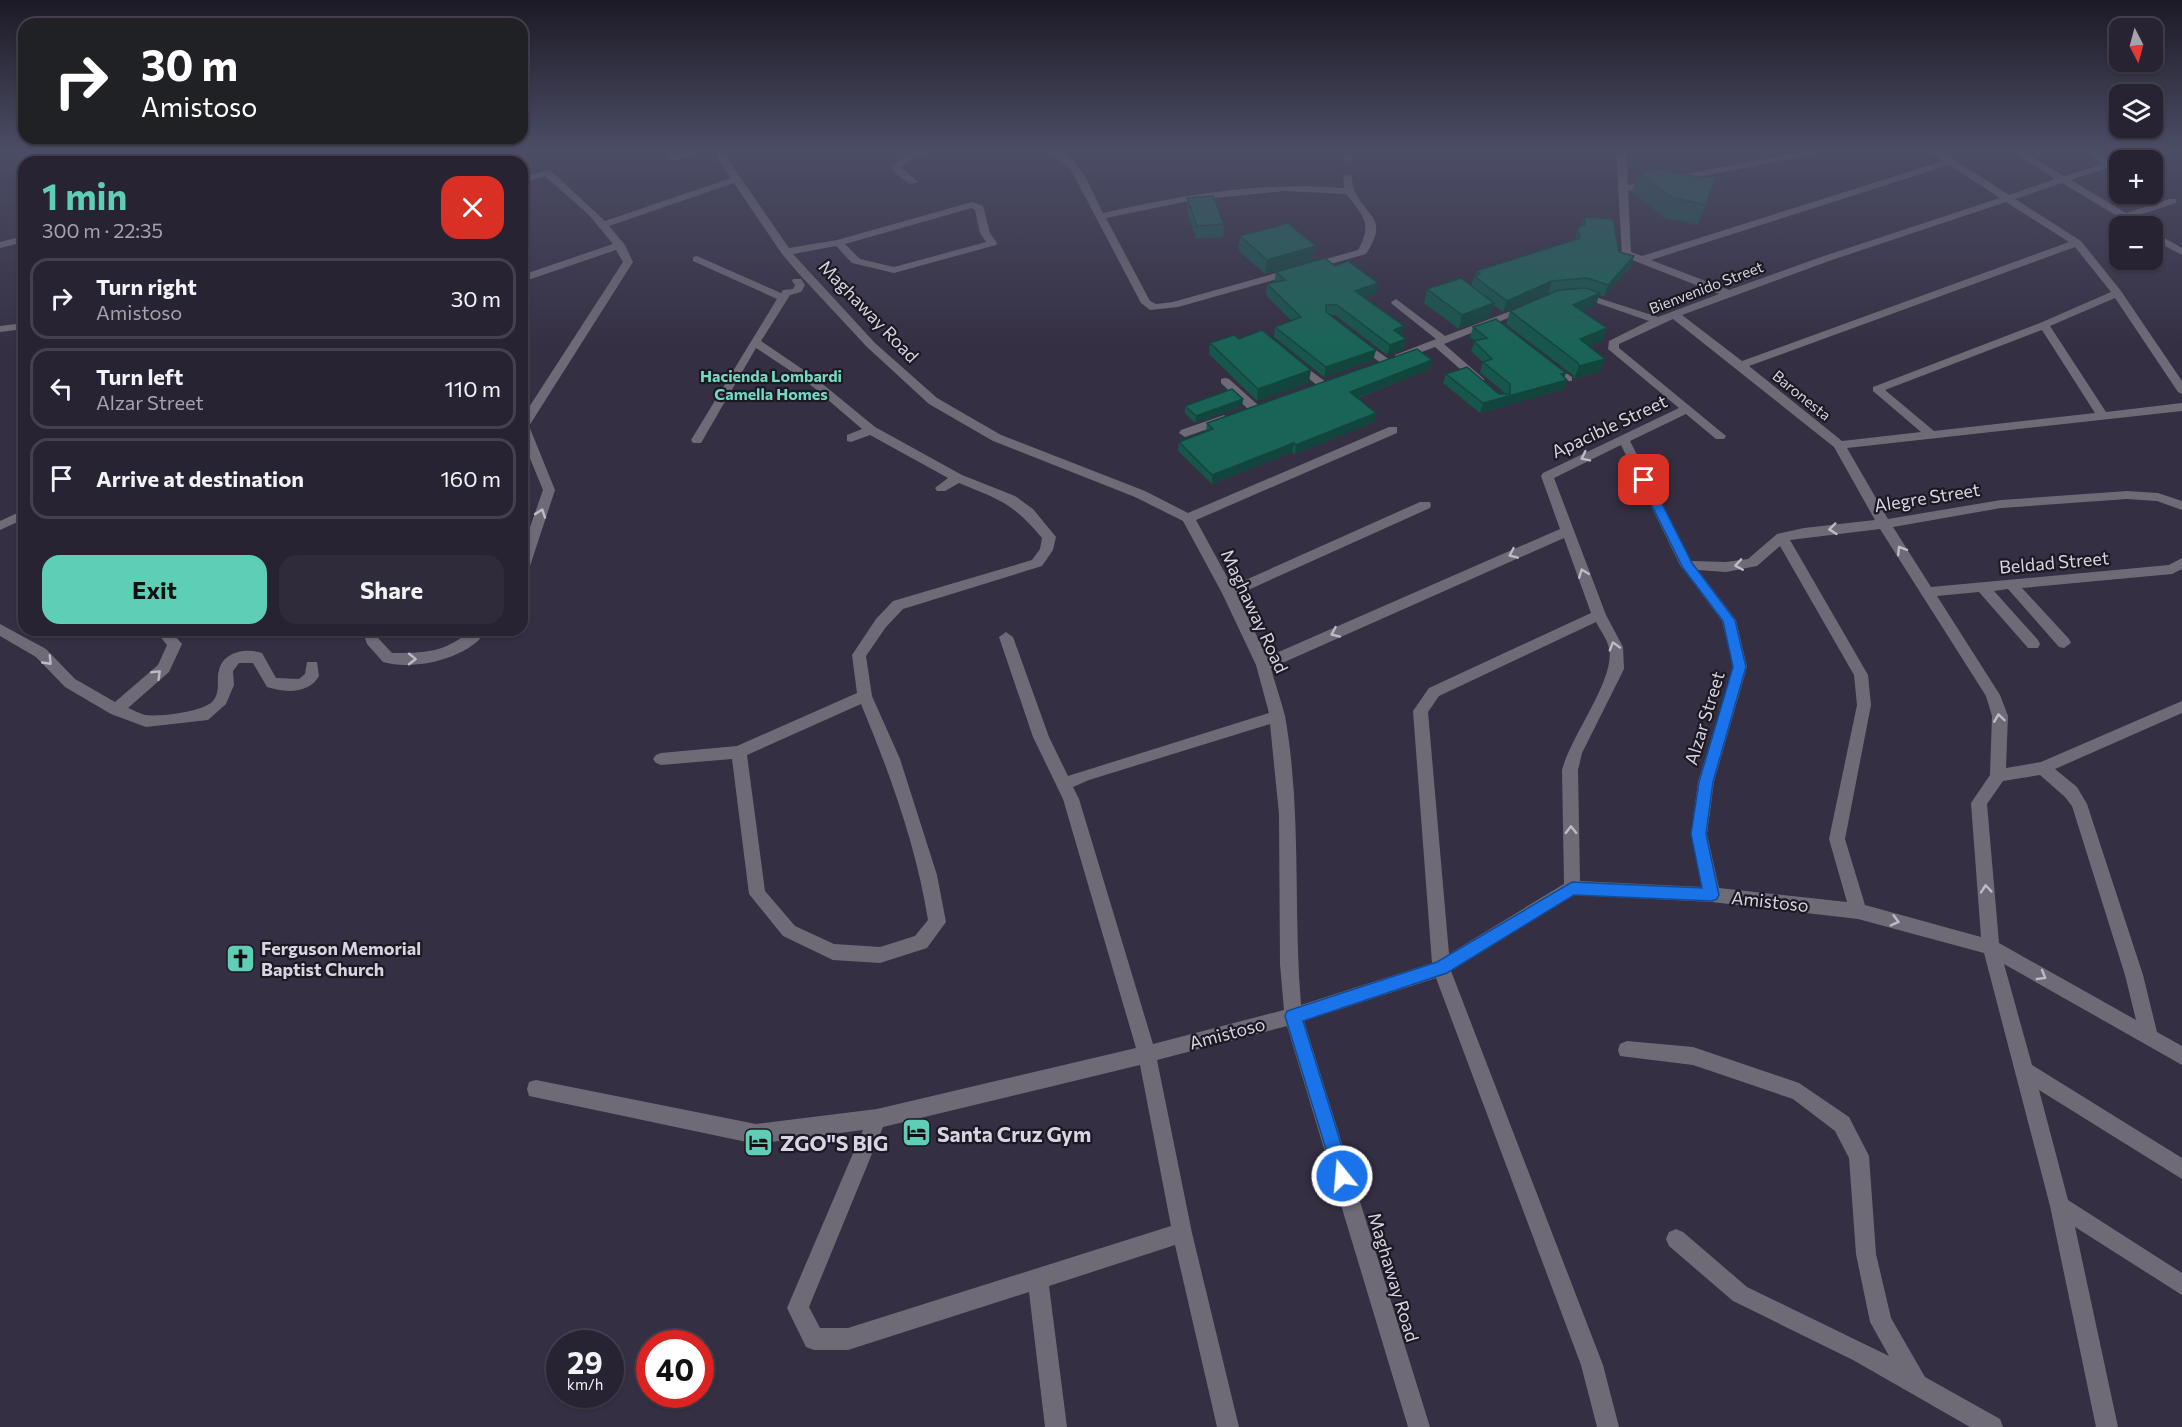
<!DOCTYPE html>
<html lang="en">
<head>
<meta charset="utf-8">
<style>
  :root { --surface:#282332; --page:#302b3a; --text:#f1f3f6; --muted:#a5a4ac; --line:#44404d; --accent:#5eceb7 }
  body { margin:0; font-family:Commissioner,sans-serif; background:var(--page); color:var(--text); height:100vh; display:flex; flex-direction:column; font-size:22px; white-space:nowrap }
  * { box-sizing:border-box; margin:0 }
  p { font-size:20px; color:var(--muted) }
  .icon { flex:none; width:33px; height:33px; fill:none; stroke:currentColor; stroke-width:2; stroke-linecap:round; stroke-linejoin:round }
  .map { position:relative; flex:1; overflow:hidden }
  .drawer { position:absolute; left:18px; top:156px; width:510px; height:480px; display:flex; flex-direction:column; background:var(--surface); border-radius:18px; box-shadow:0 2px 4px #0004,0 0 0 2px var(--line) }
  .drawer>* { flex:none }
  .top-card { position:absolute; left:18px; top:18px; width:510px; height:126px; border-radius:18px; box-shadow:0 2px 4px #0004,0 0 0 2px var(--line); background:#202124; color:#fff; overflow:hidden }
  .needle { width:39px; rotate:174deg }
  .tools { position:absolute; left:2109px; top:18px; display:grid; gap:12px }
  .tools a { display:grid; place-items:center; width:54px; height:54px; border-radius:12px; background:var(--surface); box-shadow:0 2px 4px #0004,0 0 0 2px var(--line); font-size:30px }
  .speed { position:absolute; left:546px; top:1330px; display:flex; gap:12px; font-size:30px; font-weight:700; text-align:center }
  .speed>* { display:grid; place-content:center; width:78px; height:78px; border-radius:50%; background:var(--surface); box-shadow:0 2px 4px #0004,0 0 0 2px var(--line); line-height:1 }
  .speed small { font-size:15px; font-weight:400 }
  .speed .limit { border:9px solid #d22; background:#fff; color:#111 }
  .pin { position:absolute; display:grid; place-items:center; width:51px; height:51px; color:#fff; margin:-26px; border-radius:12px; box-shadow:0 3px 9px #0006 }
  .me { position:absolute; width:66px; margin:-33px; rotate:343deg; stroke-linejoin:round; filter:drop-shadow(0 0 4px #0008) }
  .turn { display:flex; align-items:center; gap:21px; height:126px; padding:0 24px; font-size:27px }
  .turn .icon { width:78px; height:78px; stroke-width:2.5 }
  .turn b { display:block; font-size:42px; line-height:51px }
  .round { display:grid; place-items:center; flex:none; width:63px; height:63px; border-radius:18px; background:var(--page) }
  .headline { display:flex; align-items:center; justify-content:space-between; height:102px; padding:0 24px }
  h1 { font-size:36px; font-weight:700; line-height:45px; color:var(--accent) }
  .primary-button { display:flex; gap:12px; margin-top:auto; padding:12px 24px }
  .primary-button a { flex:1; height:69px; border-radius:18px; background:var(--accent); color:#111; font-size:24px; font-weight:700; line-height:69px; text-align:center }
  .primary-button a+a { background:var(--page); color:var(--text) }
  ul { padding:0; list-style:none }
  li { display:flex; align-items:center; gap:18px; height:81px; margin:0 12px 9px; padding:0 12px; border:3px solid var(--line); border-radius:18px }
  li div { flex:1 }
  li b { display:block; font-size:22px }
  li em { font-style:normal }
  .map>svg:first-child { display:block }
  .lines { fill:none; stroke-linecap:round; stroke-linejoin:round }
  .minor { fill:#6f6b76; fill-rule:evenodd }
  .wall { fill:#16564b }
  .shaded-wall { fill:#12463d }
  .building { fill:#1a6457; stroke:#12463d; stroke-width:1.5 }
  .oneway { stroke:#bebac6 }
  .route { fill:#1a73e8; stroke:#114b97; stroke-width:1.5 }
  .labels { text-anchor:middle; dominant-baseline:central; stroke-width:4.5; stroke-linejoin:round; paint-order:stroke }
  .far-street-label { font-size:15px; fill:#d8d4e1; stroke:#1c1922 }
  .far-neighbourhood-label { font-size:16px; font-weight:bold; fill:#74d9c3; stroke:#1c1922 }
  .street-label { font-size:18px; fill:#d8d4e1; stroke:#1c1922 }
  .poi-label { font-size:18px; font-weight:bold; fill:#d8d4e1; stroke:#1c1922; text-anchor:start }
  .near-poi-label { font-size:21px; font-weight:bold; fill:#d8d4e1; stroke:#1c1922; text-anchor:start }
</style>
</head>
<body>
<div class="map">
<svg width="2182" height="1427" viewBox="0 0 2182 1427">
  <rect width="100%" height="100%" fill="#352f43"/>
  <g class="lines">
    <!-- minor -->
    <path class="minor" d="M659 148H668L674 154 699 148H715L676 160 668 159Z
      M716 148H725L729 161 789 248 837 240 972 202 983 206 990 233 997 243 996 245 894 273 852 263 836 246 793 254 875 343 937 398 1001 435 1145 491 1188 513 1389 427H1397V433L1196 520 1232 586 1420 502H1430L1431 505 1430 508 1237 595 1267 657 1560 529 1541 476 1543 473 1679 408 1608 349 1609 341 1649 321 1574 295 1579 292 1583 293 1658 317 1719 294 1622 256 1616 148H1626L1628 185 1823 148H1844L1628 191 1631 252 1642 256 1943 161 1925 148H1936L2009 195 2055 179 2006 148H2017L2064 176 2103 164 2079 148H2090L2111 161 2145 152V156L2120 160V164L2071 180 2126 213 2170 199H2176V203L2133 217 2145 226H2134L2062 183 2015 199 2081 241 2121 291 2182 381V394L2178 392 2115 298 2050 326 2106 412 2182 403V411L1847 448 1888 519 2001 500 2127 491 2158 493 2182 501V510L2157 501 2127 499 2001 508 1893 527 1931 587 2169 565 2182 558V569L2172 574 2022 588 2069 639 2071 643 2064 648 2059 647 2008 589 1994 591 2038 640 2040 644 2038 648H2028L1979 592 1937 596 2000 695 2008 716 2006 768 2041 762 2182 701V713L2055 769 2077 787 2087 804 2143 975 2157 1032 2182 1046V1065L2004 964 2032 1065 2182 1158V1179L2039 1090 2068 1200 2182 1273V1295L2075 1227 2118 1427H2096L2050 1206 1984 953 1858 919 1712 902 1574 895 1451 971 1603 1365 1619 1427H1597L1581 1365 1436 978 1304 1021 1430 1427H1408L1287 1026 1157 1060 1192 1233 1239 1427H1217L1175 1245 1049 1286 1067 1427H1045L1029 1292 848 1350H814L806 1347 787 1308 863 1130 756 1144 529 1096 527 1089 529 1082 536 1080 756 1124 877 1109 1136 1048 1063 799 1033 737 999 637 1006 632 1013 637 1049 737 1068 776 1269 713 1256 665 1222 593 1183 521 1135 497 993 441 929 404 867 347 800 275 782 254 734 183 609 226 625 245 633 262 529 426 555 490 529 569 522 574V550L543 490 522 439V418L623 262 616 250 522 282V275L613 244 589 215 545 176 522 183V177L550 170 605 221 731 178 719 161ZM1949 165 2000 198 1821 257 1729 290 1651 260ZM2006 202 2069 242 1742 361 1682 315 1829 261ZM972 208 975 210 980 233 986 242 894 267 860 259 845 244ZM2075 247 2111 292 2040 323 1873 387V391L1921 432 1842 441 1749 366ZM1673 319 1834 447 1875 520 1804 528 1777 534 1748 559 1726 562 1691 561 1630 441 1686 414 1716 439H1724L1726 436 1619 348V344ZM2042 330 2095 413 1934 431 1885 390ZM1621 445 1680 565 1722 621 1733 667 1698 782 1691 834 1702 887 1580 881 1578 770 1582 753 1624 669 1623 647 1606 615 1554 478ZM1880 529 1986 696 1992 716 1990 775 1971 803 1981 937 1865 905 1845 839 1871 705 1868 675 1790 540ZM1564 538 1591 613 1429 688 1413 711 1432 963 1301 1005C1293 909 1302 811 1285 716 1281 700 1275 684 1271 668ZM1780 546 1854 675 1857 705 1829 839 1847 902 1719 888 1707 834 1714 782 1747 667 1736 620 1698 570 1726 572 1757 566ZM1596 622C1600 630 1607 639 1609 648 1616 679 1571 735 1562 770L1564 884 1449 954 1428 712 1439 696ZM1270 724 1279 814 1280 964 1284 1010 1153 1044 1079 799 1073 787 1089 780ZM2040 775 2065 797 2072 806 2125 975 2136 1020 1999 943 1987 804 2003 781ZM1140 1065 1171 1226 848 1328H820L809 1307 883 1127Z
      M924 148H939L916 157 901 167 918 182 910 184 896 174 891 166 910 153Z
      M1046 148C1077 148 1091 189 1103 213 1184 195 1262 181 1344 188L1343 176 1351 174C1353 180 1352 187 1355 192 1370 220 1388 219 1366 254L1178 307 1150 310 1141 303 1071 170ZM1285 191 1346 194C1363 215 1373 224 1358 250L1173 302 1156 304 1150 301 1106 218 1194 200Z
      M1346 148H1355L1352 159 1347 162 1342 159Z
      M2152 231 2182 248V255L2152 239Z
      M24 236V242L0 248V242Z
      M697 256 781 293 783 290 793 289 795 285 792 281 793 279H801L805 285 801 292 790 295 761 341 814 377 875 427 962 475 1015 496 1033 509 1056 537 1053 550 1042 566 903 609 886 627 866 656 872 696 900 759 937 875 946 922 927 948 880 963 833 960 783 936 749 894 732 759 661 765 656 763 653 759 656 755 661 753 737 746 857 693 852 655 876 619 893 601 1032 560 1040 549 1042 538C1013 503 1000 500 959 483L945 491H937L935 488 948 478 870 435 851 442 847 441V435L862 429 806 381 756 348 701 443H693L691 440 777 299 693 261V257ZM861 704C890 774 916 845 928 920L915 936 880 947 834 944 795 926 765 891 747 755Z
      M1396 299 1445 336 1524 306H1532L1533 308 1444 344 1484 379V383H1476L1435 347 1403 359H1395V355L1436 339 1392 304 1391 302Z
      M24 323V329L0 332V326Z
      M1360 339 1390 360V364H1382L1356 344 1354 342Z
      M1295 359 1326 382V386H1318L1291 364 1289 362Z
      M1548 361 1572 377V381H1564L1544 366V362Z
      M1225 378 1229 379 1258 405V411H1250L1221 383V379Z
      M1224 415 1230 419 1228 422 1185 437 1179 433 1181 430Z
      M24 510V519L0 530V521Z
      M0 624 46 649 75 679 115 702 158 665 167 645 155 630H170L182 644 169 672 128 708C133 710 140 714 146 715 160 717 203 712 213 701 221 691 216 680 219 670 224 651 247 648 262 653L276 678 299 679 305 674 307 662H317L319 676C309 694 285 693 267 687L253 663H239L233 671 234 685 226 704 208 720 146 727 111 714 65 687 36 657 0 636Z
      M362 630H376L378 638 392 653C424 653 445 653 471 630H487C469 659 414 671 383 662L367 644Z
      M1627 1041 1693 1047 1799 1083 1849 1117 1869 1156 1876 1254 1891 1318 1925 1377 2000 1419 2003 1427H1970L1853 1360 1733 1301 1669 1246 1666 1239 1669 1232 1676 1229 1683 1232 1747 1287 1889 1356 1870 1322 1856 1254 1849 1158 1835 1131 1793 1099 1693 1065 1620 1056 1618 1050 1620 1044Z"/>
  </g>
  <!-- wall -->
  <path class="wall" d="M1639 173 1706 205 1697 225 1663 217 1632 192Z
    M1187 198 1224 224 1223 237 1196 239 1187 212Z
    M1584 217 1619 252 1634 256 1630 268 1604 296 1599 295 1596 305 1582 311 1603 341 1589 346 1605 359 1600 371 1574 379 1573 375 1506 324 1510 311 1553 292 1548 293 1503 312 1493 305 1489 317 1459 329 1424 303 1427 289 1471 286 1476 271 1575 240 1578 227H1581Z
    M1240 236 1316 246 1313 260 1265 274 1238 250Z
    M1335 266 1378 283 1376 294 1364 298 1404 326 1401 335 1406 339 1403 349 1387 355 1335 315H1331L1376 350 1373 360 1324 377 1274 337 1275 327 1292 321 1266 295 1267 284 1274 282 1276 272Z
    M1473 327 1564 377 1567 380 1564 389 1480 413 1443 383 1446 374 1499 394H1506L1480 372 1483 362 1471 351 1475 341 1470 337Z
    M1239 339 1309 382 1257 401 1209 354 1210 343Z
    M1432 360 1430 369 1358 398 1376 413 1374 422 1295 454 1292 452 1212 484 1178 451 1179 442 1206 431 1207 423Z
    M1243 399 1242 406 1195 423 1185 413V406Z"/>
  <!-- shaded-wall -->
  <path class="shaded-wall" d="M1316 246 1313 260 1265 274 1267 260Z
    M1634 256 1630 268 1604 296 1608 285Z
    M1552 281 1548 293 1503 312 1507 301Z
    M1378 283 1376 294 1353 302 1355 291Z
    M1600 293 1596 305 1568 317 1573 305Z
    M1494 303 1489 317 1459 329 1462 315Z
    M1404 326 1401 337 1394 330Z
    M1607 328 1603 341 1576 351 1580 339Z
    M1406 339 1403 349 1387 355 1390 345Z
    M1376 350 1373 360 1324 377 1326 367Z
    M1605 359 1600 371 1574 379 1579 366Z
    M1432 360 1430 369 1349 401 1350 392Z
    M1311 370 1309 382 1257 401 1258 389Z
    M1566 373 1563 381 1567 380 1564 389 1480 413 1483 403Z
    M1243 399 1242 406 1195 423 1196 416Z
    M1376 413 1374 422 1295 454 1296 445Z
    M1294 443 1292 452 1212 484V475Z"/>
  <!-- building -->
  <path class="building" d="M1660 169 1701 178 1716 175 1706 205 1671 197 1639 173Z
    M1213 196 1224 224 1197 226 1187 198Z
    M1584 217 1613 219 1619 252 1634 256 1608 285 1587 278 1552 281 1507 301 1474 276 1480 274 1476 271 1580 238 1578 227 1585 225Z
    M1288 223 1316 246 1267 260 1240 236Z
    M1325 258 1335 266 1348 261 1378 283 1355 291 1404 326 1394 330 1406 339 1390 345 1337 305H1326V312L1376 350 1326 367 1275 327 1301 317 1267 284 1285 280 1276 272Z
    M1461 278 1494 303 1462 315 1427 289Z
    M1586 288 1600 293 1573 305 1607 328 1580 339 1605 359 1579 366 1578 363 1510 311 1559 290Z
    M1496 319 1566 373 1561 374 1567 380 1483 403 1446 374 1467 367 1499 394H1510V384L1483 362 1492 359 1474 341 1487 338 1473 327Z
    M1262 330 1311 370 1258 389 1210 343 1234 335 1239 339Z
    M1417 349 1432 360 1350 392 1376 413 1296 445 1294 443 1212 475 1179 442 1213 429 1207 423Z
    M1232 389 1243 399 1196 416 1185 406Z"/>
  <!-- one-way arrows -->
  <defs><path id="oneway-chevron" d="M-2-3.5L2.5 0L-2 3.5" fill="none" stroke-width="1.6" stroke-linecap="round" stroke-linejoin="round" transform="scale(1.5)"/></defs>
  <g class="oneway">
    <use href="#oneway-chevron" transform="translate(1585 457) rotate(154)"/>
    <use href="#oneway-chevron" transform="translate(541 513) rotate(-71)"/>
    <use href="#oneway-chevron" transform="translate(1833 529) rotate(174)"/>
    <use href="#oneway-chevron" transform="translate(1901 550) rotate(-122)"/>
    <use href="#oneway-chevron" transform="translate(1513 554) rotate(156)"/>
    <use href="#oneway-chevron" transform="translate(1739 565) rotate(171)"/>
    <use href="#oneway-chevron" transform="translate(1583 573) rotate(-111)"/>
    <use href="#oneway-chevron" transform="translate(1335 633) rotate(156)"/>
    <use href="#oneway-chevron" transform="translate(1614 646) rotate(-106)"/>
    <use href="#oneway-chevron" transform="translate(412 659) rotate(1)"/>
    <use href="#oneway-chevron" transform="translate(48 661) rotate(46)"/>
    <use href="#oneway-chevron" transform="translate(157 674) rotate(-44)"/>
    <use href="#oneway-chevron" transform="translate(1999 718) rotate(-98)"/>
    <use href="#oneway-chevron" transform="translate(1571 830) rotate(-91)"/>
    <use href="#oneway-chevron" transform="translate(1986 889) rotate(-95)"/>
    <use href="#oneway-chevron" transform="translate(1895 921) rotate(15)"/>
    <use href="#oneway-chevron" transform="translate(2042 976) rotate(30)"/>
  </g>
  <!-- sky -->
  <linearGradient id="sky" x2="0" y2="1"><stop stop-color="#1d1a25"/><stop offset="0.43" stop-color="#4b4d66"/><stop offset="1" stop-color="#4b4d66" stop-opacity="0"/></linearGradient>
  <rect width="2182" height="348" fill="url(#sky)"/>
  <!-- route -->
  <path class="route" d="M1644 477 1650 480 1692 563 1735 620 1746 667 1713 782 1706 834 1719 895 1717 899 1712 901 1574 895 1447 973 1303 1021 1351 1176 1349 1182 1342 1185 1336 1182 1285 1016 1287 1011 1437 962 1572 882 1702 888 1691 834 1699 782 1733 667 1723 621 1683 568 1639 480Z"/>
  <!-- icons -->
  <defs>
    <symbol id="church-square" viewBox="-11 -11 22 22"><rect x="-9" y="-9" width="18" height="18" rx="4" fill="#5eceb7" stroke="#1c1922"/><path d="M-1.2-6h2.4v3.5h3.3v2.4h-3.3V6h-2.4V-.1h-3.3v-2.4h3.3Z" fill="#111"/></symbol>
    <symbol id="hotel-square" viewBox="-11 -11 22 22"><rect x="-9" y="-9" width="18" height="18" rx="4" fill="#5eceb7" stroke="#1c1922"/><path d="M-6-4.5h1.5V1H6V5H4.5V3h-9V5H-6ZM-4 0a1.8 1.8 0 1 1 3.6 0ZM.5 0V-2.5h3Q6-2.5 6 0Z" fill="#111"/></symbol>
  </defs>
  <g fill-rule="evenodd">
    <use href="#church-square" x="224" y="942" width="33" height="33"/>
    <use href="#hotel-square" x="900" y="1116" width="33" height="33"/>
    <use href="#hotel-square" x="742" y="1126" width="33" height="33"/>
  </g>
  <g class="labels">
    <!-- far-street labels -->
    <g class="far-street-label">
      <text transform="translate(1706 287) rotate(-21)">Bienvenido Street</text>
      <text transform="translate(1802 395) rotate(39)">Baronesta</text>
    </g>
    <!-- far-neighbourhood labels -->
    <g class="far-neighbourhood-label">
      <text x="771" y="375">Hacienda Lombardi<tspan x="771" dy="18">Camella Homes</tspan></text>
    </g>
    <!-- street labels -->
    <g class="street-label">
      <text transform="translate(869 311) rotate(46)">Maghaway Road</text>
      <text transform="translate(1609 426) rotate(-25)">Apacible Street</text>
      <text transform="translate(1927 497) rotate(-9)">Alegre Street</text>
      <text transform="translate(2054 562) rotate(-5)">Beldad Street</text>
      <text transform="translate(1255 611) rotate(65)">Maghaway Road</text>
      <text transform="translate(1704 718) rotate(-73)">Alzar Street</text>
      <text transform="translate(1770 901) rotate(6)">Amistoso</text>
      <text transform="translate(1227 1033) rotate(-15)">Amistoso</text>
      <text transform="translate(1394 1277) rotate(73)">Maghaway Road</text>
    </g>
    <!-- poi labels -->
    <g class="poi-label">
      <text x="261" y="948">Ferguson Memorial<tspan x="261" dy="21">Baptist Church</tspan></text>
    </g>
    <!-- near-poi labels -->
    <g class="near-poi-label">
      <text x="937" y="1133">Santa Cruz Gym</text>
      <text x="780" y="1142">ZGO"S BIG</text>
    </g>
  </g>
</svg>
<div class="tools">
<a><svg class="needle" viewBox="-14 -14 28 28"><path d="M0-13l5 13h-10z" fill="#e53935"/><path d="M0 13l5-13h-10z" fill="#a5a4ac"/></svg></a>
<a><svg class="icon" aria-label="layers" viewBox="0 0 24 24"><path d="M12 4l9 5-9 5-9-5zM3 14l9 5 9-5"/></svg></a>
<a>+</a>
<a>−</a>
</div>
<div class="speed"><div>29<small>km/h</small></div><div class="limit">40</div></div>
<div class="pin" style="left:1644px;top:480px;background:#d93025"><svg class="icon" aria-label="arrive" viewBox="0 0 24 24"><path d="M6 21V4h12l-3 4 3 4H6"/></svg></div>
<svg class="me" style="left:1342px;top:1176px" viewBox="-20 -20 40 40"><circle r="17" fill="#1a73e8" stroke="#fff" stroke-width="3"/><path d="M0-11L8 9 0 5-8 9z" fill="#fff"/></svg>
<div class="top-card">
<div class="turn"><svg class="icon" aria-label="right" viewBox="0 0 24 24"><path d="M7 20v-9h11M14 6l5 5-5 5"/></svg><div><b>30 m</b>Amistoso</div></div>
</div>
<section class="drawer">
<div class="headline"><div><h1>1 min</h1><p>300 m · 22:35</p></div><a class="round" style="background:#d93025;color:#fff"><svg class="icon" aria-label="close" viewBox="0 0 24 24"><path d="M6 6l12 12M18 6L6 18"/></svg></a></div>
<ul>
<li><svg class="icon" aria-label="right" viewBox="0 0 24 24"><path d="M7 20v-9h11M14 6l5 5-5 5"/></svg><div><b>Turn right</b><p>Amistoso</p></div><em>30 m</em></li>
<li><svg class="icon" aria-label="left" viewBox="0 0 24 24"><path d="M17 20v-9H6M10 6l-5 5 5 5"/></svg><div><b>Turn left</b><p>Alzar Street</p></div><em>110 m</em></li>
<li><svg class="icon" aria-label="arrive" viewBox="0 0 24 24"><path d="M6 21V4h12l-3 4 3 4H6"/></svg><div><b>Arrive at destination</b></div><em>160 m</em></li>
</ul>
<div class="primary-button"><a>Exit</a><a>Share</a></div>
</section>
</div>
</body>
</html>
